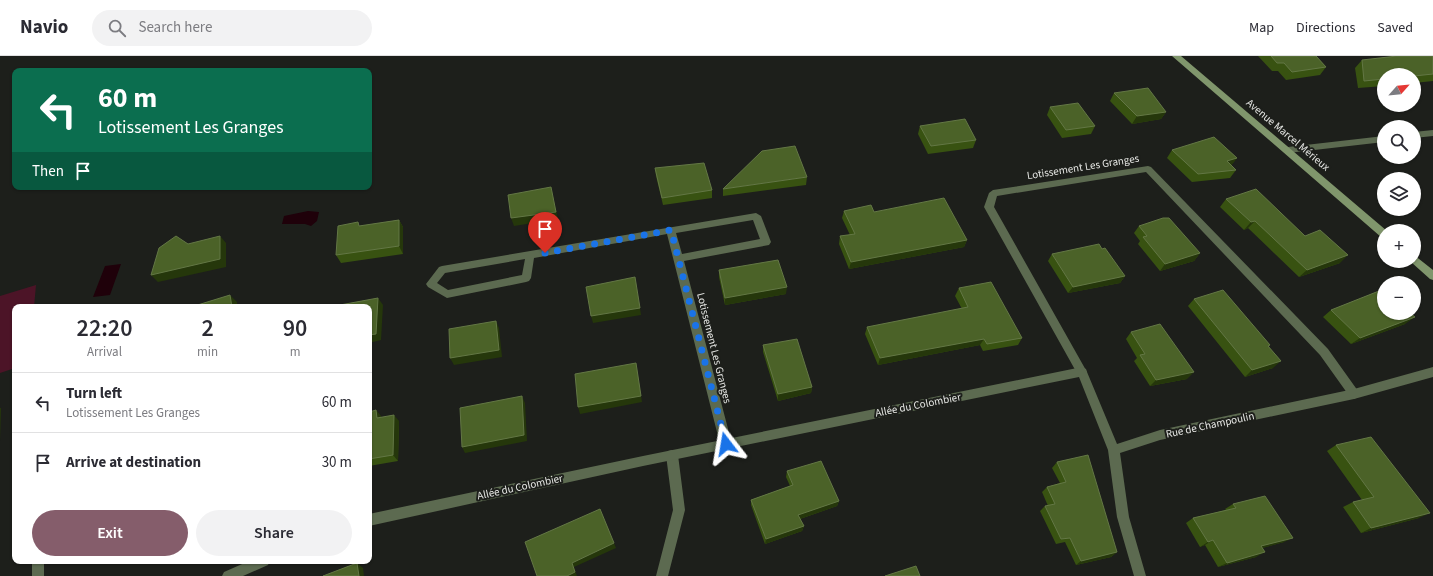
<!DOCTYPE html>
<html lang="en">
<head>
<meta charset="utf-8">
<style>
  :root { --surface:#fff; --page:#f2f2f3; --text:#2b2b33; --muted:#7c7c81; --line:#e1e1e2; --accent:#855d6b }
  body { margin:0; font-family:"Source Sans 3",sans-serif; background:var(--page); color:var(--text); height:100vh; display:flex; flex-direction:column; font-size:15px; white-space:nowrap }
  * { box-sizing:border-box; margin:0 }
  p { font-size:13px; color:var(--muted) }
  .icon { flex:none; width:22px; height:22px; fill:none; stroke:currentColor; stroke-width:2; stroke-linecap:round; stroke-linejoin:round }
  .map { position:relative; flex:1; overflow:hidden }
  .side { position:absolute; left:12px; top:248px; width:360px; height:260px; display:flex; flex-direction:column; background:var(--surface); border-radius:8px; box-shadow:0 1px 3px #0004 }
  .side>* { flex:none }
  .guide { position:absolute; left:12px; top:12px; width:360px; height:122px; border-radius:8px; box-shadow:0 1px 3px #0004; background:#0b6e4f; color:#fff; overflow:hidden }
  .needle { width:26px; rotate:63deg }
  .buttons { position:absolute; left:1377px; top:12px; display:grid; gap:8px }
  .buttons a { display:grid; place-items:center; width:44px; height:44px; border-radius:50%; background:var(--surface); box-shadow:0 1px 3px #0004; font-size:20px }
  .pin { position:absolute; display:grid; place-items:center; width:34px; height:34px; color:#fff; margin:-41px -17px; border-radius:50% 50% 50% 0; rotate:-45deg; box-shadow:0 0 4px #0007 }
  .pin .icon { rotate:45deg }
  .me { position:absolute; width:44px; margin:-22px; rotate:346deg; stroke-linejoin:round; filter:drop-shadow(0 0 3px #0008) }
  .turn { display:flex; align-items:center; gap:14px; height:84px; padding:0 20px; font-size:18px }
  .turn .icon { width:52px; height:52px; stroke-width:2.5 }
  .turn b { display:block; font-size:28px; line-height:34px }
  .then { display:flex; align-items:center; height:38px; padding:0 20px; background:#0003; gap:8px; font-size:15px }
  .eta { display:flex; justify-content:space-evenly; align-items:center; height:68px; text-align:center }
  .eta b { font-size:24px; font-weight:600; line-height:28px }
  .action { display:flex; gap:8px; margin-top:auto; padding:8px 20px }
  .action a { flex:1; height:46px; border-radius:24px; background:var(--accent); color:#fff; font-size:16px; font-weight:600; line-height:46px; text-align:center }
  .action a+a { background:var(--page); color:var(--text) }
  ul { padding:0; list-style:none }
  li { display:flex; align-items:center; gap:12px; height:60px; padding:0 20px; border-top:1px solid var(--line) }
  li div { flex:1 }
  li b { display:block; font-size:15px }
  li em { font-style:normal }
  header { display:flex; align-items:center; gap:24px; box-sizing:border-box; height:56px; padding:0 20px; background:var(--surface); border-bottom:1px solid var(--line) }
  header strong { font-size:19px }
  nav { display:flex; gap:22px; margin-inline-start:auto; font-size:14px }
  .search { width:280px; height:36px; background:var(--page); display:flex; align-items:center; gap:10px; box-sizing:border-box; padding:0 14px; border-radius:22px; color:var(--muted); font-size:15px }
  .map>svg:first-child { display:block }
  .green { fill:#4c1427 }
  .water { fill:#1f010a }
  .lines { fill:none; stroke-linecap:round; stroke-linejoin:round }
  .service { fill:#5c6a50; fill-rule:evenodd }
  .minor { fill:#5c6a50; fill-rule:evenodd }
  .secondary { fill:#80966c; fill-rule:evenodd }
  .wall { fill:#385211 }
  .shaded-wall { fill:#25370b }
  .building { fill:#4b6228; stroke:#637745 }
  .route { stroke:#1a73e8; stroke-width:7; stroke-dasharray:0 12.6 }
  .labels { text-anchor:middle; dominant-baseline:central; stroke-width:4; stroke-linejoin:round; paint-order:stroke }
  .street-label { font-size:11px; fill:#e6e7e4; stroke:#1d1f1b }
</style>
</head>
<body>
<header>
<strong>Navio</strong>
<div class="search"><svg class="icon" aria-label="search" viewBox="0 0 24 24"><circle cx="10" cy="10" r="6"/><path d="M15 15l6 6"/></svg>Search here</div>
<nav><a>Map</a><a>Directions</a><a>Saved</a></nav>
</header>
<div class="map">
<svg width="1433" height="520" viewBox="0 0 1433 520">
  <rect width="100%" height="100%" fill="#1d1f1b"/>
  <!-- green -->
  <path class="green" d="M36 229 34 251H15V312L0 317V240Z"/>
  <!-- water -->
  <path class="water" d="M308 155 319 156 317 165 311 170 305 168H282L284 160Z
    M121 208 110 239 93 241 105 210Z"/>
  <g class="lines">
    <!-- service -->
    <path class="service" d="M1148 110 1151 111 1328 293 1358 335 1359 338 1358 341 1354 343 1350 341 1320 299 1146 116 997 140 994 151 1087 316 1086 319 1082 321 1078 319 984 151 989 137 993 134Z
      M756 157 761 160 771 186 769 189 684 205 732 388 730 392 726 393 722 392 720 388 667 178 534 202 531 222 529 225 526 226 447 242 428 231 426 228 439 211 442 210ZM753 164 760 183 682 198 676 177ZM525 203 522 219 448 234 437 227 445 217Z
      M672 394 676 395 678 399 685 454 668 520H656L673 454 666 399 668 395Z
      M32 505H44V520H32Z"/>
    <!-- minor -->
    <path class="minor" d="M1433 74V80L1414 82V76Z
      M1384 80V86L1288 97 1284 94 1288 91Z
      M1082 311 1086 313 1087 316 1117 388 1160 374 1354 333 1433 311V321L1354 343 1160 384 1120 397 1129 461 1146 520H1134L1117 461 1108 394 1079 321 643 410 369 470V458L643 400Z
      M249 505H270L268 509 243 520H222L224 516Z"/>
    <!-- secondary -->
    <path class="secondary" d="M1172 0H1181L1387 175H1384V182L1381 181Z
      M1414 199 1433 214V224L1430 223 1411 206 1414 205Z"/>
  </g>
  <!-- wall -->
  <path class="wall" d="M1258 0H1316L1326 11 1320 19 1286 24 1278 15H1272Z
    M1433 0V25L1414 27V19H1384V30L1358 32 1355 12 1362 4Z
    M1114 37 1166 56 1161 63 1132 68 1110 45Z
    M1050 51 1095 70 1091 78 1062 82 1047 59Z
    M920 70 976 84 973 92 928 98 918 78Z
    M1172 94 1237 102 1231 109 1236 114 1230 122 1192 126 1167 102Z
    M655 112 712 134V142L663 149 656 120Z
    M807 121 806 129 723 140V133Z
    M1226 143 1305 180 1340 207 1299 221 1248 172 1244 174 1220 151Z
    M844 155 874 156 967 184 964 191 849 213 839 188 840 180 850 179 842 162Z
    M399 164 403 171V198L341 207 336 199 360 170Z
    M1139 170 1200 197 1194 205 1160 215 1138 188 1140 185 1134 177Z
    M1102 193 1125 220 1120 227 1068 237 1048 205 1052 198Z
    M719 214 786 238 725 249 719 221Z
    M959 232 1022 282 1018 289 983 295 980 289 878 309 865 278 867 271 962 253 955 240Z
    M1194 243 1269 291 1273 312 1245 321 1188 250Z
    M1331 254 1405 268 1351 288 1323 261Z
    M1131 276 1187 323 1150 330 1134 305 1137 302 1126 283Z
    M763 289 812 331 811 337 778 345 763 296Z
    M376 354 381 361 399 365 398 405 369 410V356Z
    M1336 389 1419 462 1361 477 1343 451 1353 446 1362 444 1327 395Z
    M1057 406 1117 496 1111 501 1076 509 1065 486 1056 488 1040 455 1045 450H1048L1042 436 1047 431 1060 427 1052 412Z
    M787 415 839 445 837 450 800 463 804 470 802 475 765 488 751 449V444L790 430 786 421Z
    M1233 448 1284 486 1262 492 1256 501 1218 511 1205 489 1200 491 1186 467 1193 462 1226 454 1225 453Z"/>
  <!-- shaded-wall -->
  <path class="shaded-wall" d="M1166 56 1161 63 1132 68 1137 60Z
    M1237 102 1231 110 1227 105Z
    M551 131 558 163 514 170 511 162Z
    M399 164 403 171V198L399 190Z
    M1255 165 1248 172 1244 174 1251 166Z
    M220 180 226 187V211L158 226 151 219Z
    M967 184 964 191 849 213 851 206Z
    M1200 197 1194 205 1160 215 1165 208Z
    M1348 199 1340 207 1299 221 1307 214Z
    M1125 220 1120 227 1068 237 1073 231Z
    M787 231 786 238 725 249V242Z
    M230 239 237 246V251H232Z
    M378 242 383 249 381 284 369 287V279Z
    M640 252 641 259 593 267 591 260Z
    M1415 261 1405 268 1351 288 1360 282Z
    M496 265 499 272 502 301 454 309 450 302Z
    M984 283 980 289 878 309 880 302Z
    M1281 305 1273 312 1245 321 1252 314Z
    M636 307 642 346 580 358 578 351Z
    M1194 316 1187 323 1150 330 1156 324Z
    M812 331 811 337 778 345V338Z
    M522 340 525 347 527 385 465 397 462 391Z
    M0 352H1L0 385Z
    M376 354 381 360 382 368 377 362Z
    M394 359 399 365 398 405 393 399Z
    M839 445 837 450 797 464 798 459Z
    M1430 457 1419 462 1361 477 1371 472Z
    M804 470 802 475 765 488 766 483Z
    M1293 482 1284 486 1252 495 1261 490Z
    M1213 484 1205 489 1200 491 1208 486Z
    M614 487 616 492 574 511 577 520H567L572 507Z
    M1117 496 1111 501 1076 509 1081 505Z
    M1265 496 1256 501 1218 511 1227 507Z
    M357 507 363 512 364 520H359Z"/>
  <!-- building -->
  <path class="building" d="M1271 0H1316L1326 11 1292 16 1284 7H1277Z
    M1397 0H1433V18L1414 20V19H1384V23L1364 25 1362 4Z
    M1148 32 1166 56 1137 60 1114 37Z
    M1078 47 1095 70 1066 74 1050 51Z
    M965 63 976 84 931 90 920 70Z
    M1214 81 1237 102 1227 105 1236 114 1198 118 1172 94Z
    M795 90 807 121 723 133 762 95Z
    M704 107 712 134 662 142 655 112Z
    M551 131 556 156 511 162 508 139Z
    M1256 133 1305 180 1320 174 1348 199 1307 214 1255 165 1251 166 1226 143Z
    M944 142 967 184 851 206 840 180 855 178 844 155 871 149 874 156Z
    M1163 162H1169L1200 197 1165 208 1143 181 1147 180 1139 170Z
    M399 164V190L336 199 338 170 358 166 359 170Z
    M176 180 188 188 220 180V203L151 219 159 192Z
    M1099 188 1102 193 1105 192 1125 220 1073 231 1052 198Z
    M778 204 787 231 725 242 719 214Z
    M635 221 640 252 591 260 586 231Z
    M991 226 1022 282 987 288 984 283 880 302 867 271 968 251 959 232Z
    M1384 233V257H1410L1415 261 1360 282 1331 254Z
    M1223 234 1270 289 1268 290 1281 305 1252 314 1194 243Z
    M230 239 232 251H191Z
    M378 242 376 278 369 279V251H340V249Z
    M277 249 278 251H268Z
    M496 265 499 294 450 302 449 273Z
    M1160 268 1194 316 1156 324 1140 299 1145 298 1131 276Z
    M797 283 812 331 778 338 763 289Z
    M636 307 641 340 578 351 575 318Z
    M522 340 524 379 462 391 460 352Z
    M376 354 377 362 394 359 393 399 369 403V356Z
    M1371 381 1430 457 1371 472 1353 446 1374 441 1336 389Z
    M1088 399 1117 496 1081 505 1070 482 1061 483 1045 450 1055 448 1047 431 1066 426 1057 406Z
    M821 405 839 445 798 459 804 470 766 483 751 444 793 429 787 415Z
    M1265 440 1293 482 1261 490 1265 496 1227 507 1213 484 1208 486 1193 462 1236 452 1233 448Z
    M600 453 614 487 572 507 575 516 567 520H537L525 486Z
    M357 507 359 520H323Z
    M916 510 920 520H885Z"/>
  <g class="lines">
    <!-- route -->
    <path class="route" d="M545 197 671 174 726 388"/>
  </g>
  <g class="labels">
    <!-- street labels -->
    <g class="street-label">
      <text transform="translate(1288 79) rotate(40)">Avenue Marcel Mérieux</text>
      <text transform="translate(1083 111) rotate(-9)">Lotissement Les Granges</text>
      <text transform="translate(714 292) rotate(76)">Lotissement Les Granges</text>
      <text transform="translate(918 349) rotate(-11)">Allée du Colombier</text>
      <text transform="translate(1210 369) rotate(-12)">Rue de Champoulin</text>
      <text transform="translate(520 431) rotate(-12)">Allée du Colombier</text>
    </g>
  </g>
</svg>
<div class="buttons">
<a><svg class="needle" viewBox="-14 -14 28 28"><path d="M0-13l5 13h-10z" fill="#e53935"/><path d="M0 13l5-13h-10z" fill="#7c7c81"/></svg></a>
<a><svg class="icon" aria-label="search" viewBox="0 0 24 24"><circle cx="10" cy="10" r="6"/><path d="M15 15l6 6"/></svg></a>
<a><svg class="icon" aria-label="layers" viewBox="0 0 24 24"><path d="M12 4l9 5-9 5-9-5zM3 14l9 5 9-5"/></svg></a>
<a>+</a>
<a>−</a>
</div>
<div class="pin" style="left:545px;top:197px;background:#d93025"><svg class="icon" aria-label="arrive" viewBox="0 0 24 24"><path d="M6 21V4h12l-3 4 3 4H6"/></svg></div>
<svg class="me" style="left:726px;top:388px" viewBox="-20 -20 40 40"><path d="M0-17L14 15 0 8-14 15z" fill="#1a73e8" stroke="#fff" stroke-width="4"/></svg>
<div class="guide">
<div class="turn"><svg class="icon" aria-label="left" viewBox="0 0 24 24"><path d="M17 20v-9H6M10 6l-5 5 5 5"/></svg><div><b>60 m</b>Lotissement Les Granges</div></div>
<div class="then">Then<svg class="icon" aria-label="arrive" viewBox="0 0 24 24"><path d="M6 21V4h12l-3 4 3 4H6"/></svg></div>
</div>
<section class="side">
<div class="eta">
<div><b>22:20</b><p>Arrival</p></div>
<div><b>2</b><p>min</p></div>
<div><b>90</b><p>m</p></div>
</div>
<ul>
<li><svg class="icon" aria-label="left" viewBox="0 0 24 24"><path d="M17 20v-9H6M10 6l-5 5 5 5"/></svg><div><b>Turn left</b><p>Lotissement Les Granges</p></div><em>60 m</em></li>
<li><svg class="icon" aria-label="arrive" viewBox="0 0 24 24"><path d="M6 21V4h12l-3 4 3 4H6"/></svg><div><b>Arrive at destination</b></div><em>30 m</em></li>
</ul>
<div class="action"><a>Exit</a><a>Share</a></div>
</section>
</div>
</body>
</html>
